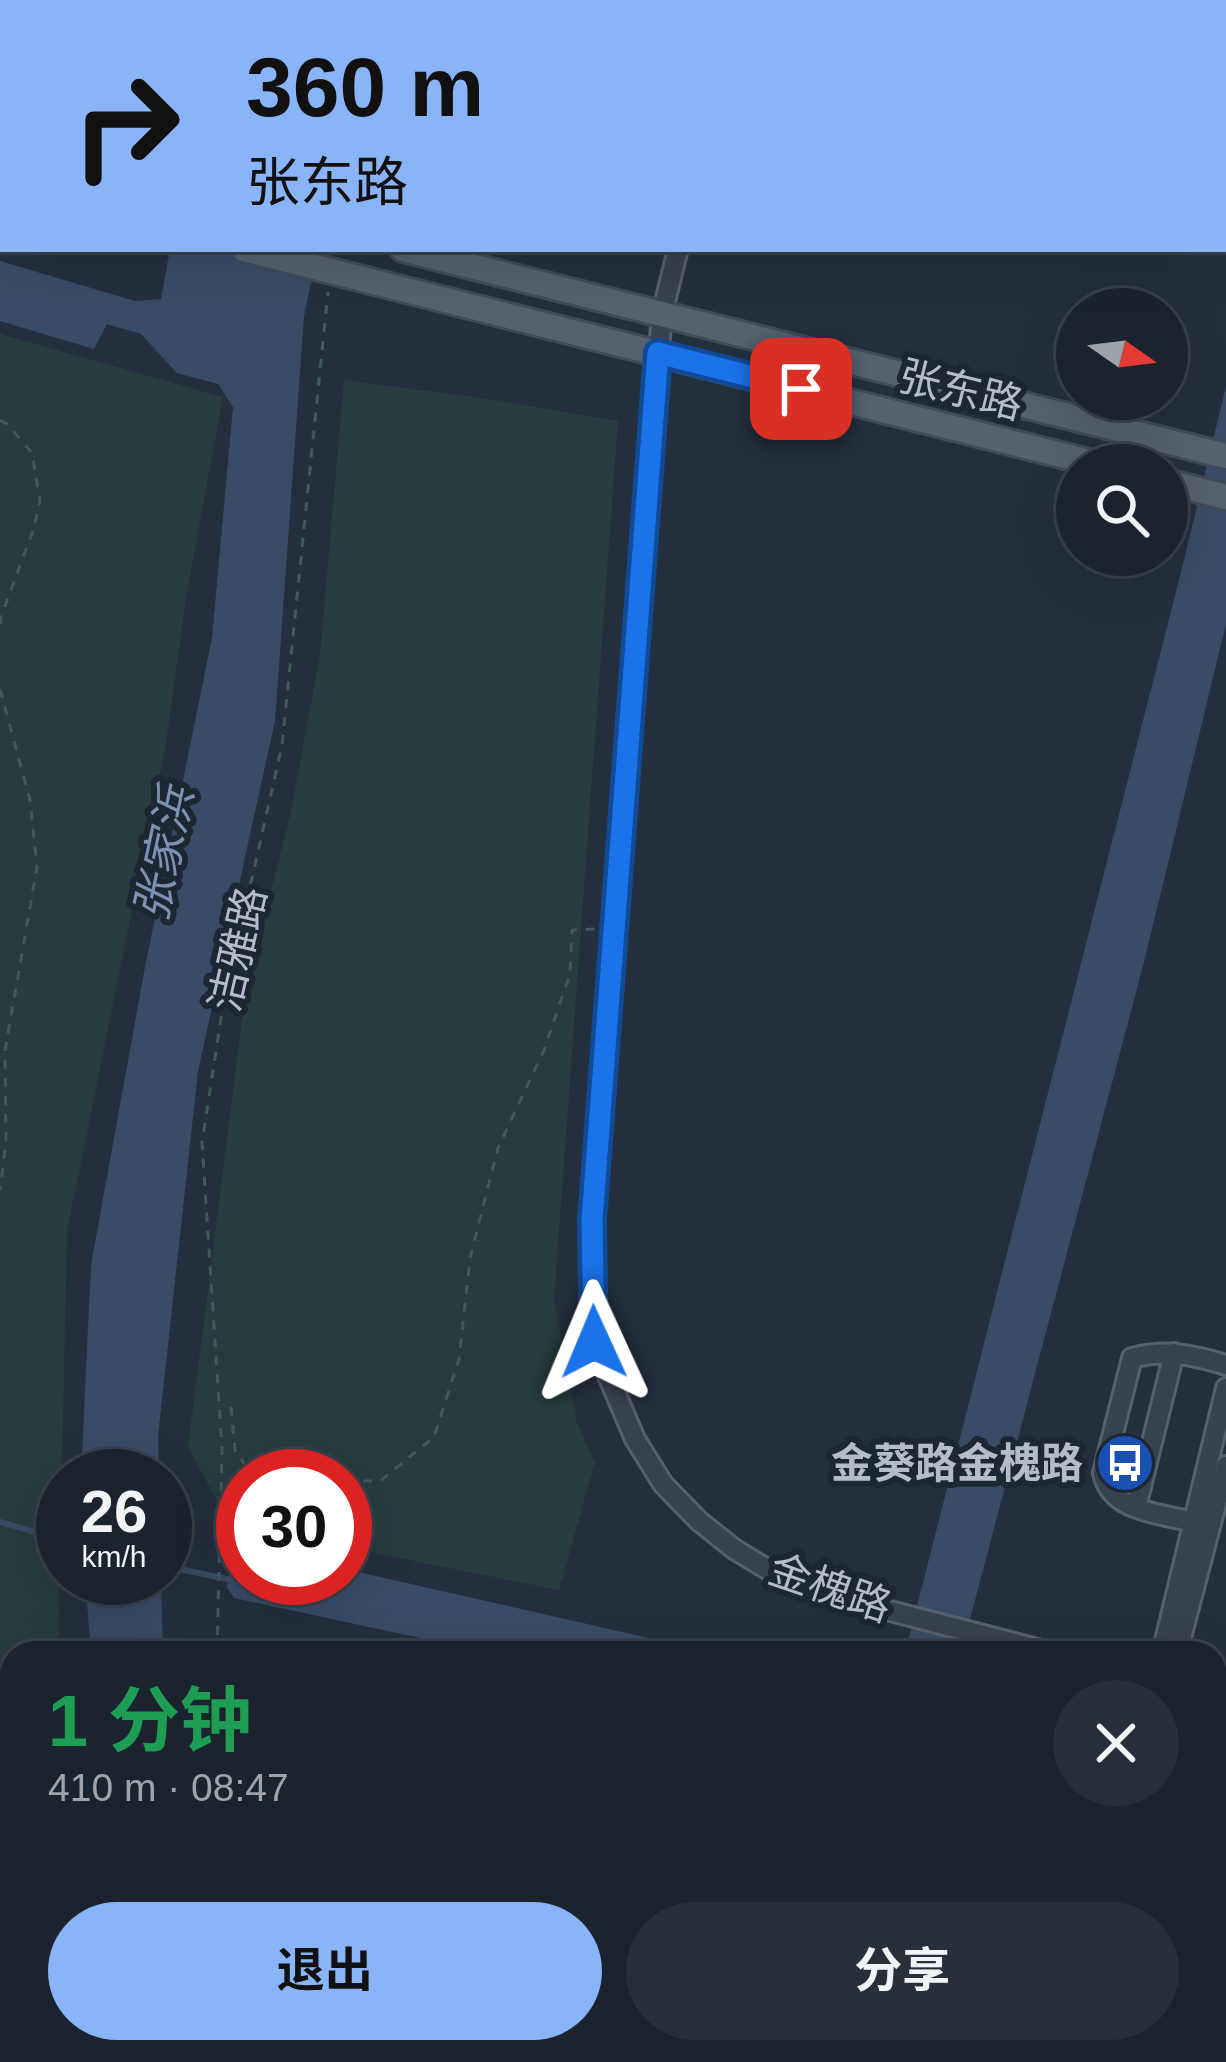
<!DOCTYPE html>
<html lang="zh">
<head>
<meta charset="utf-8">
<style>
  :root { --surface:#1b232e; --page:#282f3a; --text:#f1f3f6; --muted:#a0a4aa; --line:#39404a; --accent:#8ab4f8 }
  body { margin:0; font-family:Helvetica,"Noto Sans SC",sans-serif; background:var(--page); color:var(--text); height:100vh; display:flex; flex-direction:column; font-size:45px; white-space:nowrap }
  * { box-sizing:border-box; margin:0 }
  p { font-size:39px; color:var(--muted) }
  .icon { flex:none; width:66px; height:66px; fill:none; stroke:currentColor; stroke-width:2; stroke-linecap:round; stroke-linejoin:round }
  .map { position:relative; flex:1; overflow:hidden }
  .side { position:absolute; left:0px; top:1641px; width:1227px; height:423px; display:flex; flex-direction:column; background:var(--surface); border-radius:36px 36px 0 0; box-shadow:0 12px 48px #0002,0 0 0 3px var(--line) }
  .side>* { flex:none }
  .banner { position:absolute; left:0px; top:0px; width:1227px; height:252px; box-shadow:0 12px 48px #0002,0 0 0 3px var(--line); background:#8ab4f8; color:#111; overflow:hidden }
  .needle { width:78px; rotate:104deg }
  .fabs { position:absolute; left:1056px; top:288px; display:grid; gap:24px }
  .fabs a { display:grid; place-items:center; width:132px; height:132px; border-radius:50%; background:var(--surface); box-shadow:0 12px 48px #0002,0 0 0 3px var(--line); font-size:60px }
  .speed { position:absolute; left:36px; top:1449px; display:flex; gap:24px; font-size:60px; font-weight:700; text-align:center }
  .speed>* { display:grid; place-content:center; width:156px; height:156px; border-radius:50%; background:var(--surface); box-shadow:0 12px 48px #0002,0 0 0 3px var(--line); line-height:1 }
  .speed small { font-size:30px; font-weight:400 }
  .speed .limit { border:18px solid #d22; background:#fff; color:#111 }
  .pin { position:absolute; display:grid; place-items:center; width:102px; height:102px; color:#fff; margin:-51px; border-radius:24px; box-shadow:0 6px 18px #0006 }
  .me { position:absolute; width:132px; margin:-66px; rotate:359deg; stroke-linejoin:round; filter:drop-shadow(0 0 9px #0008) }
  .turn { display:flex; align-items:center; gap:42px; height:252px; padding:0 48px; font-size:54px }
  .turn .icon { width:156px; height:156px; stroke-width:2.5 }
  .turn b { display:block; font-size:84px; line-height:102px }
  .round { display:grid; place-items:center; flex:none; width:126px; height:126px; border-radius:63px; background:var(--page) }
  .summary { display:flex; align-items:center; justify-content:space-between; height:204px; padding:0 48px }
  h1 { font-size:72px; font-weight:700; line-height:90px; color:#1e9e55 }
  .primary-button { display:flex; gap:24px; margin-top:auto; padding:24px 48px }
  .primary-button a { flex:1; height:138px; border-radius:72px; background:var(--accent); color:#111; font-size:48px; font-weight:700; line-height:138px; text-align:center }
  .primary-button a+a { background:var(--page); color:var(--text) }
  .map>svg:first-child { display:block }
  .green { fill:#263c3f }
  .water { fill:#394c67 }
  .lines { fill:none; stroke-linecap:round; stroke-linejoin:round }
  .stream { stroke:#394c67; stroke-width:6 }
  .minor-casing { stroke:#565f6c; stroke-width:24 }
  .major-casing { stroke:#414a57; stroke-width:30 }
  .path { stroke:#44595c; stroke-width:3; stroke-dasharray:9 9; stroke-linecap:butt }
  .minor { stroke:#38414e; stroke-width:18 }
  .major { stroke:#56606e; stroke-width:24 }
  .major-bridge-casing { stroke:#414a57; stroke-width:30; stroke-linecap:butt }
  .major-bridge { stroke:#56606e; stroke-width:24 }
  .route-casing { stroke:#114b97; stroke-width:30 }
  .route { stroke:#1a73e8; stroke-width:21 }
  .labels { text-anchor:middle; dominant-baseline:central; stroke-width:12; stroke-linejoin:round; paint-order:stroke }
  .street-label { font-size:42px; fill:#b4bcc9; stroke:#1d2633 }
  .poi-label { font-size:42px; font-weight:bold; fill:#b4bcc9; stroke:#1d2633; text-anchor:end }
  .water-label { font-size:45px; font-style:italic; fill:#7c92b1; stroke:#1d2633 }
</style>
</head>
<body>
<div class="map">
<svg width="1226" height="2062" viewBox="0 0 1226 2062">
  <rect width="100%" height="100%" fill="#242f3e"/>
  <!-- green -->
  <path class="green" d="M0 334 223 397 187 592 166 743 67 1231 58 1653H12V1782L0 1783Z
    M344 380 496 400 618 421 554 1300 577 1423 595 1462 559 1590 345 1547V1476H243V1530L232 1529 188 1447 245 996 291 812 320 655Z"/>
  <!-- water -->
  <path class="water" d="M170 249H318L304 316 275 721 198 1071 158 1436 159 1476H81L91 1265 145 967 212 638 233 407 218 384 177 373 141 334 107 324 94 349 0 321V261L135 301 161 299Z
    M1226 386V624L1144 962 961 1653H905L1183 564Z
    M237 1544 243 1546V1578H345V1569L715 1653H490L234 1598 227 1587Z
    M85 1578H161L163 1653H91Z"/>
  <g class="lines">
    <!-- stream -->
    <path class="stream" d="M0 1522 63 1540
      M165 1566 232 1580"/>
    <defs>
      <path id="minor" d="M740 3V0
        M678 249 662 314 640 577 592 1220 594 1343 635 1439 663 1484 699 1521 734 1549 775 1574 828 1595 1053 1653
        M1136 1507 1174 1353
        M1193 1522C1159 1513 1111 1512 1103 1473L1132 1358C1165 1349 1194 1355 1226 1365
        M1162 1653 1226 1388
        M1177 1653 1226 1466
        M1215 1693 1226 1696
        M1215 1736 1226 1739
        M0 1819 12 1817
        M1197 2052 1219 2062
        M11 2062 12 2045
        M153 2062 154 2052"/>
      <path id="major" d="M0 152H3
        M0 191H3
        M403 249 1226 456
        M501 314 1101 465
        M1167 482 1226 497"/>
    </defs>
    <!-- minor casing -->
    <use href="#minor" class="minor-casing"/>
    <!-- major casing -->
    <use href="#major" class="major-casing"/>
    <!-- path -->
    <path class="path" d="M384 3V0
      M0 420 7 424 32 453 40 501 34 528 1 617 0 634
      M0 689 30 800 37 867 5 1051 6 1141 0 1191
      M231 1407 235 1450 247 1468 277 1476
      M345 1481H380L434 1437 459 1359 470 1258 498 1148 544 1050 570 974 572 930 596 929
      M217 1653 222 1449 202 1142 222 1012 282 745 328 292"/>
    <!-- minor -->
    <use href="#minor" class="minor"/>
    <!-- major -->
    <use href="#major" class="major"/>
    <defs>
      <path id="major-bridge" d="M244 249 501 314"/>
    </defs>
    <!-- major-bridge casing -->
    <use href="#major-bridge" class="major-bridge-casing"/>
    <!-- major-bridge -->
    <use href="#major-bridge" class="major-bridge"/>
  </g>
  <g class="lines">
    <defs>
      <path id="route" d="M594 1342 592 1220 658 353 801 389"/>
    </defs>
    <!-- route casing -->
    <use href="#route" class="route-casing"/>
    <!-- route -->
    <use href="#route" class="route"/>
  </g>
  <!-- icons -->
  <defs>
    <symbol id="bus-disc" viewBox="-11 -11 22 22"><circle r="9.5" fill="#1a4fb4" stroke="#1d2633"/><path d="M-5-6H5V4H4V6H2V4H-2V6H-4V4H-5ZM-3.5-4V0h7V-4ZM-3.5 1.2v1.5H-2V1.2ZM2 1.2v1.5H3.5V1.2Z" fill="#fff"/></symbol>
  </defs>
  <g fill-rule="evenodd">
    <use href="#bus-disc" x="1092" y="1430" width="66" height="66"/>
  </g>
  <g class="labels">
    <!-- street labels -->
    <g class="street-label">
      <text transform="translate(961 390) rotate(14)">张东路</text>
      <text transform="translate(238 949) rotate(-77)">洁雅路</text>
      <text transform="translate(830 1588) rotate(19)">金槐路</text>
    </g>
    <!-- poi labels -->
    <g class="poi-label">
      <text x="1083" y="1463">金葵路金槐路</text>
    </g>
    <!-- water labels -->
    <g class="water-label">
      <text transform="translate(164 854) rotate(-78)">张家浜</text>
    </g>
  </g>
</svg>
<div class="fabs">
<a><svg class="needle" viewBox="-14 -14 28 28"><path d="M0-13l5 13h-10z" fill="#e53935"/><path d="M0 13l5-13h-10z" fill="#a0a4aa"/></svg></a>
<a><svg class="icon" aria-label="search" viewBox="0 0 24 24"><circle cx="10" cy="10" r="6"/><path d="M15 15l6 6"/></svg></a>
</div>
<div class="speed"><div>26<small>km/h</small></div><div class="limit">30</div></div>
<div class="pin" style="left:801px;top:389px;background:#d93025"><svg class="icon" aria-label="arrive" viewBox="0 0 24 24"><path d="M6 21V4h12l-3 4 3 4H6"/></svg></div>
<svg class="me" style="left:594px;top:1342px" viewBox="-20 -20 40 40"><path d="M0-17L14 15 0 8-14 15z" fill="#1a73e8" stroke="#fff" stroke-width="4"/></svg>
<div class="banner">
<div class="turn"><svg class="icon" aria-label="right" viewBox="0 0 24 24"><path d="M7 20v-9h11M14 6l5 5-5 5"/></svg><div><b>360 m</b>张东路</div></div>
</div>
<section class="side">
<div class="summary"><div><h1>1 分钟</h1><p>410 m · 08:47</p></div><a class="round"><svg class="icon" aria-label="close" viewBox="0 0 24 24"><path d="M6 6l12 12M18 6L6 18"/></svg></a></div>
<div class="primary-button"><a>退出</a><a>分享</a></div>
</section>
</div>
</body>
</html>
